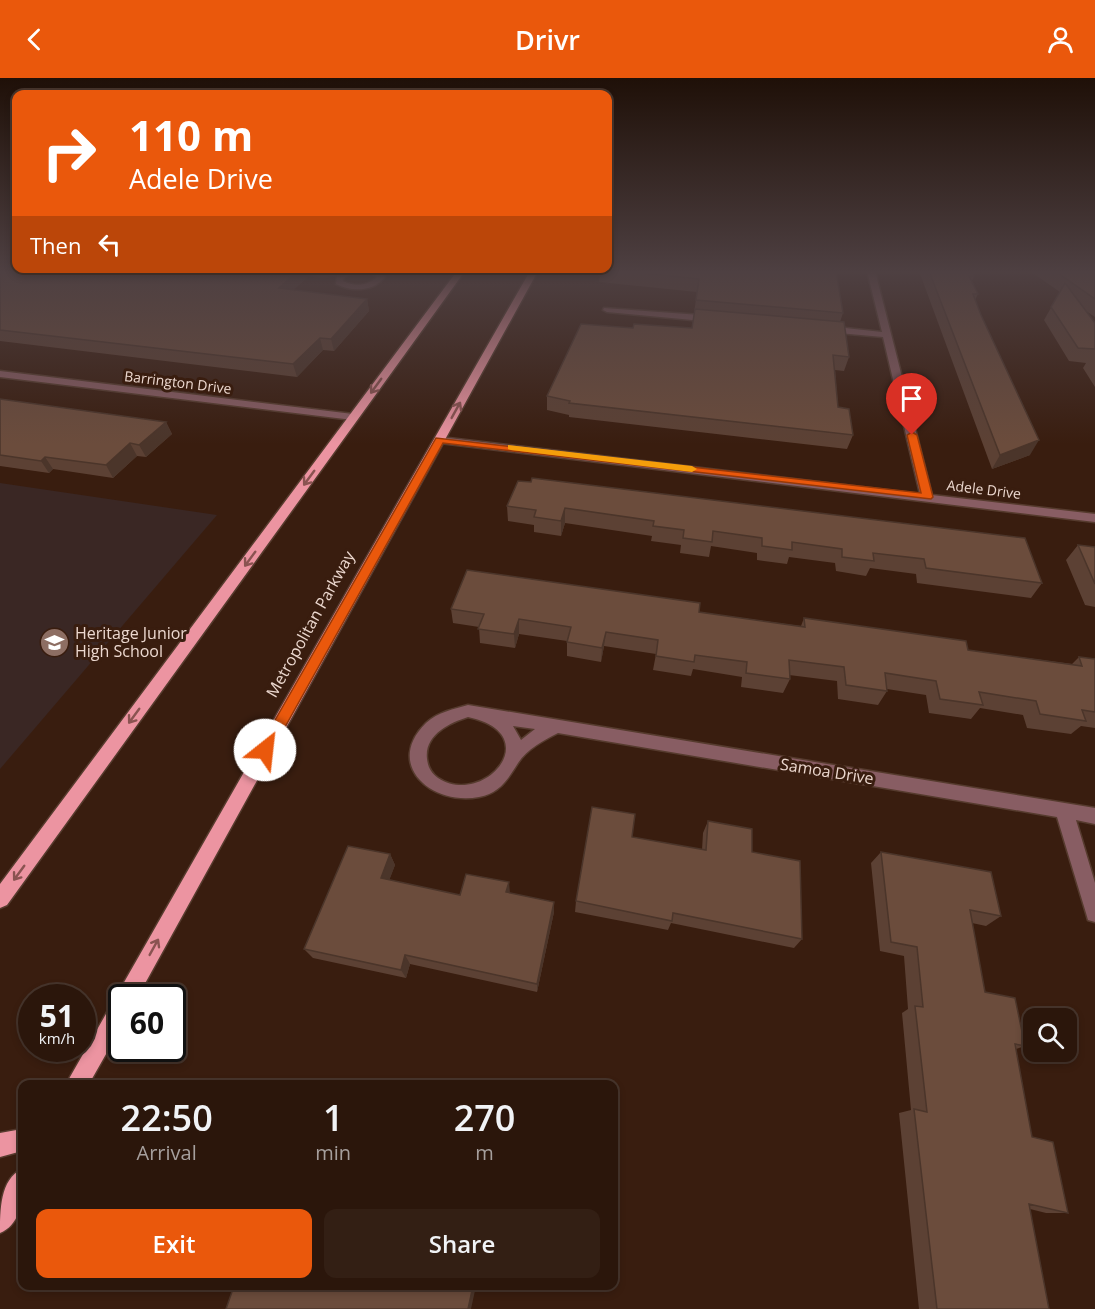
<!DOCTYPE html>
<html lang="en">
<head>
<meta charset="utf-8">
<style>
  :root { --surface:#2b160b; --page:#331f14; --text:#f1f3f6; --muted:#a69f9d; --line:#47352c; --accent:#ea580c }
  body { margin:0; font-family:"Open Sans",sans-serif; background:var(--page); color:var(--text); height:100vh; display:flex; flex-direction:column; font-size:22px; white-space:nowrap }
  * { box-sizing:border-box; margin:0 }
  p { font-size:20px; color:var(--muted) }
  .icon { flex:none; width:33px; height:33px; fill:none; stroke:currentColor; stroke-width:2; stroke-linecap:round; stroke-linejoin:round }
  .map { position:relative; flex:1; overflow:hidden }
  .drawer { position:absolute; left:18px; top:1002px; width:600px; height:210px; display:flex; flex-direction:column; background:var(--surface); border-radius:12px; box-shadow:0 3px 9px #0003,0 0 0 2px var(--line) }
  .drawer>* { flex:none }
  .top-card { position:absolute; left:12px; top:12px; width:600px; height:183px; border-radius:12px; box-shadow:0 3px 9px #0003,0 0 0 2px var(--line); background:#ea580c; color:#fff; overflow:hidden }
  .tools { position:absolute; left:1023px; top:930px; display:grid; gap:12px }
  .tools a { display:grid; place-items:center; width:54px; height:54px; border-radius:12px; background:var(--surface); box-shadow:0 3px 9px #0003,0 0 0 2px var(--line); font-size:30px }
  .speed { position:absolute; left:18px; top:906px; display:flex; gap:12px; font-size:30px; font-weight:700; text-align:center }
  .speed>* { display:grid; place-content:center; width:78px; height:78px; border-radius:50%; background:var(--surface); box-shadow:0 3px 9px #0003,0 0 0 2px var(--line); line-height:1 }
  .speed small { font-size:15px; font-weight:400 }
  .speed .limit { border:3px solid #111; border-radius:9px; background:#fff; color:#111 }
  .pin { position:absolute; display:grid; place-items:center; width:51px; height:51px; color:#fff; margin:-62px -26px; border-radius:50% 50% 50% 0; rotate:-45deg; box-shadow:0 0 6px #0007 }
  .pin .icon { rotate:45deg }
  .me { position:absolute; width:66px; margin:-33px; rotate:29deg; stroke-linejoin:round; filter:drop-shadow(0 0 4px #0008) }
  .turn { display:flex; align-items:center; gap:21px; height:126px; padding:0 18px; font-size:27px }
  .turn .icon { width:78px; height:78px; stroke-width:2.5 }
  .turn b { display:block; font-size:42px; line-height:51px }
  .then { display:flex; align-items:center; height:57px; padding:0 18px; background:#0003; gap:12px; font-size:22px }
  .eta { display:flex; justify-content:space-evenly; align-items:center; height:102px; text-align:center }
  .eta b { font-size:36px; font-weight:600; line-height:42px }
  .cta { display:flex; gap:12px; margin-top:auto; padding:12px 18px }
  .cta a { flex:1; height:69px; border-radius:12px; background:var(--accent); color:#fff; font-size:24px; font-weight:600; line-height:69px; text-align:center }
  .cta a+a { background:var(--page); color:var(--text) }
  header { display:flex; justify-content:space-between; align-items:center; height:78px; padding:0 18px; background:var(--accent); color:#fff; font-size:27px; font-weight:600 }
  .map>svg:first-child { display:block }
  .education { fill:#3a2724 }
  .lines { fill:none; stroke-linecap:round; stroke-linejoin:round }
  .minor-casing { stroke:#563b2e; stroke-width:3 }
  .major-casing { stroke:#563b2e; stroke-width:3 }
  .minor { fill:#885d63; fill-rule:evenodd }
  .major { fill:#ec94a1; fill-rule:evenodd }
  .wall { fill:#5c4134 }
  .shaded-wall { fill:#4b352a }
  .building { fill:#6b4c3c; stroke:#4b352a; stroke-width:1.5 }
  .oneway { stroke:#8a5351 }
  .route { fill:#ea580c; stroke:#983908; stroke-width:1.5 }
  .slow { fill:#f59e0b }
  .labels { text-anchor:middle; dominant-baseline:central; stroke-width:6; stroke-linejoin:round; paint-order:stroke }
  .far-street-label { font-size:14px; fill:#ecd8cf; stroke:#391d0f }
  .street-label { font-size:16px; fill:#ecd8cf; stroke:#391d0f }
  .poi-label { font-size:16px; fill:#ecd8cf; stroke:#391d0f; text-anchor:start }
</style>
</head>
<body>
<header><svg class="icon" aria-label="back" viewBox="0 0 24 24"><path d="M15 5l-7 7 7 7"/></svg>Drivr<svg class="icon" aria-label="person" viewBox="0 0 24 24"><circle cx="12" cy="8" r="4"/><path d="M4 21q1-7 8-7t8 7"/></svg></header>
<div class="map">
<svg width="1095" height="1231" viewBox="0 0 1095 1231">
  <rect width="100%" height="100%" fill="#391d0f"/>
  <!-- education -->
  <path class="education" d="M0 405 217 437 0 691Z"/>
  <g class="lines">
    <defs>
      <path id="minor" d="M280 193H356L344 200 343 203C355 209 367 208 377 199L369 193H378L385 199C373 214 352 214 336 206L337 197 323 199Z
        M867 193H875L932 417 1095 436V444L440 365 435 362 440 359 920 416 883 259 827 254 823 251 827 248 882 254Z
        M604 230 714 238 718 241 714 244 607 234 603 232Z
        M0 293 353 336 358 339 353 342 0 299Z
        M468 627 1095 730V746L1076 742 1095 805V844L1088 842 1086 835 1057 739 558 655C544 662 527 671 518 685 508 701 500 715 479 719 431 728 384 686 426 645 438 634 454 631 468 627ZM468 639C548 656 484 730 438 700 431 695 428 689 427 681 424 657 449 645 468 639ZM513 648 535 651 521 662Z"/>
      <path id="major" d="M457 193H465L7 827 0 830V806Z
        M530 193H538L137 920H122V948L89 1006H66Z
        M22 1051V1073L0 1079V1055Z
        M22 1091C24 1113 24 1145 0 1155 0 1133 0 1101 22 1091Z"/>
    </defs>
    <!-- minor casing -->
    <use href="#minor" class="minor-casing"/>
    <!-- major casing -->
    <use href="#major" class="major-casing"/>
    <!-- minor -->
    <use href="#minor" class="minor"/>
    <!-- major -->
    <use href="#major" class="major"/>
  </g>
  <!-- wall -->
  <path class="wall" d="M0 193 308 199 293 212 367 221 369 233 334 273 323 272 297 299 0 263Z
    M600 193H836L843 235 840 244 849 279 844 293 835 292 838 329 853 357 847 371 569 339V337L547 332V318L633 250H692L697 214 599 204Z
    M919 193H972L974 198 972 203 978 216 975 222 1030 377 992 391Z
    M1030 193H1095V239L1086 233 1095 245V309L1083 290 1086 285 1069 283 1044 242 1060 214Z
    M0 321 166 344 172 356 146 379 137 378 113 400 53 391 49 395 0 388Z
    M532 400 1042 505 1031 520 917 505 916 496 870 490 866 498 836 493 835 485 789 479 787 486 757 482V475L711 468 709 479 680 475 681 467 651 463 652 458 565 445 561 458 534 454V447L508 443 507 428 531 404Z
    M1078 467 1095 469V529L1085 527 1066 482Z
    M451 531 699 534 801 548 804 540 968 572 1072 586 1079 579 1095 581V650L1081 648 1071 656 1027 650 1023 637 980 630 971 641 929 635 926 617 887 611V613L878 627 838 621 837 603 789 597 790 601 783 615 741 609 742 599 693 591 691 598 653 592 656 576 604 568 601 584 567 578V563L519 556 515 570 480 565 479 549 453 545Z
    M708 743 752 774 802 861 794 870 671 845 668 852 575 834 576 823 632 759 702 772 703 755Z
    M881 774 1001 838 986 848 972 845 985 914 1025 968 1016 971 1032 1059 1068 1135H1046L1030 1131 1049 1231H919L899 1035 911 1032 902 935 908 931 904 878 880 873 871 785Z
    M390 776 395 787 389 802 460 817 510 815 554 834 537 914 410 886 406 900 313 880 304 871Z"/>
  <!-- shaded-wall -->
  <path class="shaded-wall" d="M298 193H306L308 199 282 222 279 210Z
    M367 221 369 233 334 273 331 261Z
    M320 260 323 272 297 299 293 286Z
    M166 344 172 356 146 379 139 367Z
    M1039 362 1030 377 992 391 1000 377Z
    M130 365 137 378 113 400 106 387Z
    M45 379 53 391 49 395 41 383Z
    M565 430V445L561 458V443Z
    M519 541V556L515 570 514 556Z
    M606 554 604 568 601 584 602 570Z
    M390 776 395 787 386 811 381 800Z
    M509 804 510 815 506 814Z
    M554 824V834L537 914V906Z
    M405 877 410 886 406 900 401 892Z
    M473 1208H476L471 1231H468Z"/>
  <!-- building -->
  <path class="building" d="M0 193H298L279 210 367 221 331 261 320 260 293 286 0 252Z
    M623 193H836L843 235 696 222 699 201Z
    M929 193H972L974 198H969L978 216H973L981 237 1039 362 1000 377Z
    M1055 193H1095V221Z
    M1065 205 1095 245V271L1078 270 1051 229Z
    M695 231 844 244 849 279 833 277 838 329 849 331 853 357 569 325 570 323 547 318 581 246 633 250 634 246 692 250Z
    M0 321 166 344 139 367 130 365 106 387 45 379 41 383 0 377Z
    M532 400 1025 460 1042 505 926 490 924 481 873 475 874 483 842 479V471L792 464V472L762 468V460L713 453 712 464 683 460 684 452 653 448 654 443 565 430 561 443 534 439 536 432 507 428 518 403 531 404Z
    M1078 467 1095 469V506Z
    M467 492 700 525 699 534 805 549 804 540 966 563 968 572 1082 588 1079 579 1095 581V634L1082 632 1086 643 1040 636 1036 623 979 614 983 627 940 621 936 603 885 595 887 613 846 607 844 589 789 582 790 601 746 595 747 584 695 577 694 584 656 578 658 562 606 554 602 570 567 564 571 549 519 541 514 556 478 551 484 536 451 531Z
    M592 729 635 736 632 759 706 772 708 743 752 751V774L800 783 802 861 673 835 672 843 576 823Z
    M348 768 390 776 381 800 460 817 466 796 509 804 506 814 554 824 537 906 405 877 401 892 304 871Z
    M881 774 991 794 1001 838 970 832 985 914 1015 920 1025 968 1015 966 1032 1059 1053 1064 1068 1135 1029 1126 1049 1231H937L914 1031 927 1034 915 928 923 929 917 869 891 864Z
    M231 1208H473L468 1231H226L234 1208Z"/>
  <!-- one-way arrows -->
  <defs><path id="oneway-shaft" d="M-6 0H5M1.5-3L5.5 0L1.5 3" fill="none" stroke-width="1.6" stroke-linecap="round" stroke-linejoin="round" transform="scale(1.5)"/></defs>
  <g class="oneway">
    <use href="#oneway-shaft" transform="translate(376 308) rotate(126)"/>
    <use href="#oneway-shaft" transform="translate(456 332) rotate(-61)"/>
    <use href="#oneway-shaft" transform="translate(309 400) rotate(126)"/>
    <use href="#oneway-shaft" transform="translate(250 481) rotate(126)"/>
    <use href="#oneway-shaft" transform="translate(134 638) rotate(126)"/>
    <use href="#oneway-shaft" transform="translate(19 795) rotate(126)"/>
    <use href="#oneway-shaft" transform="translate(154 869) rotate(-61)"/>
  </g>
  <!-- sky -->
  <linearGradient id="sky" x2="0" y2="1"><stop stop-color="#1f1008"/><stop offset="0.53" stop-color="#4e4042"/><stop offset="1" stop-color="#4e4042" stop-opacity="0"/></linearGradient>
  <rect width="1095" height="366" fill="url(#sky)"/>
  <!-- route -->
  <path class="route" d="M912 354 917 357 933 419 931 421 443 365 270 676H260L258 672 436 360 921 415 907 357Z"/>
  <!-- slow -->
  <path class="slow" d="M508 367 692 388 697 391 692 394 511 372 508 371Z"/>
  <!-- icons -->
  <defs>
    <symbol id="school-disc" viewBox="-11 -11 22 22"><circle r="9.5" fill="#8d6e63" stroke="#391d0f"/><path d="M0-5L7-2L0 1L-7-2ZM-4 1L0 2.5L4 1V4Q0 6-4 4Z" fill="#fff"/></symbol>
  </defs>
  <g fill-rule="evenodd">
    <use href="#school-disc" x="38" y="548" width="33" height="33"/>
  </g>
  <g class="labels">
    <!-- far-street labels -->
    <g class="far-street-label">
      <text transform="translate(178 304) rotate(7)">Barrington Drive</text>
      <text transform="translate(984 411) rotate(7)">Adele Drive</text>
    </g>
    <!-- street labels -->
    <g class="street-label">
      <text transform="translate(310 546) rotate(-61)">Metropolitan Parkway</text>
      <text transform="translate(827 693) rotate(9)">Samoa Drive</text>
    </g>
    <!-- poi labels -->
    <g class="poi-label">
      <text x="75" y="555">Heritage Junior<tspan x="75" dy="18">High School</tspan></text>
    </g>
  </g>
</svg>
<div class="tools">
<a><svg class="icon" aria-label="search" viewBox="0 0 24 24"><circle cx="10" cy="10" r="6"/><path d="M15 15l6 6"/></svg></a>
</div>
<div class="speed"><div>51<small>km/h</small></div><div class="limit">60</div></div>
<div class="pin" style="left:912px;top:357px;background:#d93025"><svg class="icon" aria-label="arrive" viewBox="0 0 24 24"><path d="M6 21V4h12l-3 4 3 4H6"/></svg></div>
<svg class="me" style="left:265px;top:672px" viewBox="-20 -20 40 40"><circle r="19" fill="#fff"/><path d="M0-13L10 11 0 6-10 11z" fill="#ea580c"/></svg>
<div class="top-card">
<div class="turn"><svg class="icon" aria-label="right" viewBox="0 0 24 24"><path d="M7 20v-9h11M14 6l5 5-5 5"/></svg><div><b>110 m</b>Adele Drive</div></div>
<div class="then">Then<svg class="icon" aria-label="left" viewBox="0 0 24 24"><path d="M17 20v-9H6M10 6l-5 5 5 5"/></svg></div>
</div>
<section class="drawer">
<div class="eta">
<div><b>22:50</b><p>Arrival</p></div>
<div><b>1</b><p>min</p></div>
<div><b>270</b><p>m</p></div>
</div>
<div class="cta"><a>Exit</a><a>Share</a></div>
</section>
</div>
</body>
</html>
